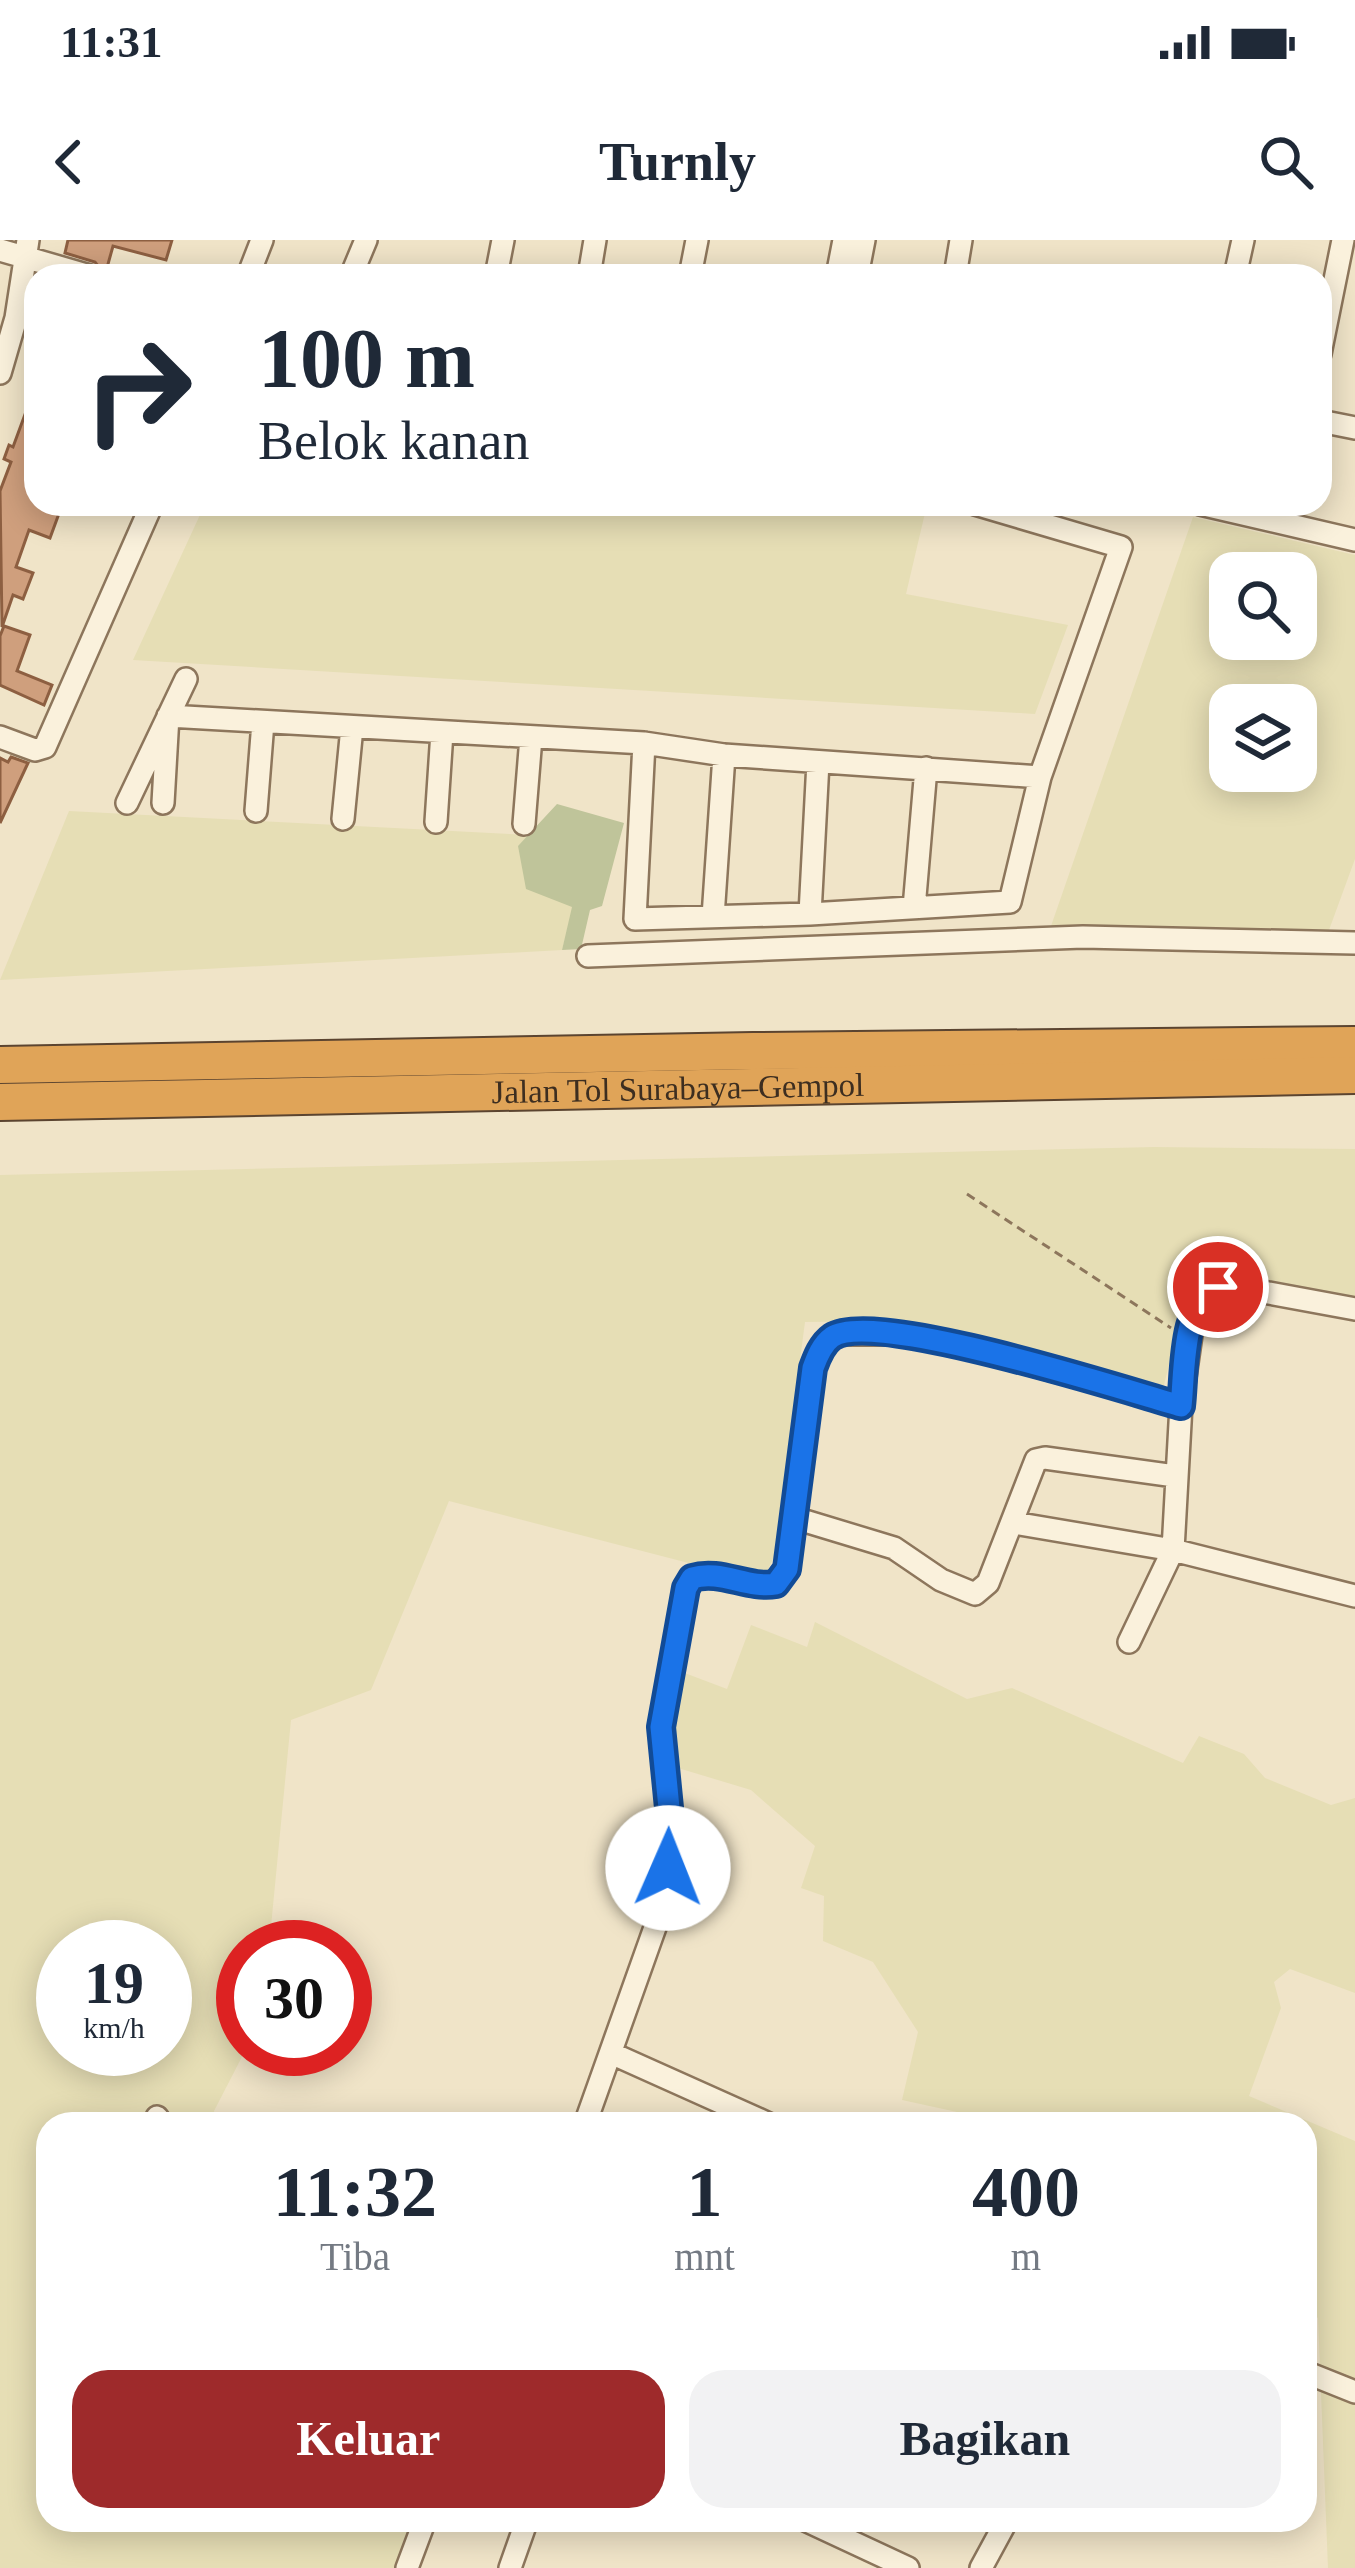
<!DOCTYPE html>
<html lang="id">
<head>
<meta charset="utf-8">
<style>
  :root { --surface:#fff; --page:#f2f2f3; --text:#1f2937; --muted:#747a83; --accent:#9e2a2b }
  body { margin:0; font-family:"Times New Roman",serif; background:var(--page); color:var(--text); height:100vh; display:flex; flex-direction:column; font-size:45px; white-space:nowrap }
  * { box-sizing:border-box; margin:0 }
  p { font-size:39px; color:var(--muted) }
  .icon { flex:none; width:66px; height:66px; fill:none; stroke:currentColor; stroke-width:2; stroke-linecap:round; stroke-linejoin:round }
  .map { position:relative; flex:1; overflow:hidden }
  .drawer { position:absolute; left:36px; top:1872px; width:1281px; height:420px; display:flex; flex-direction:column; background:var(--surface); border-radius:36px; box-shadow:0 6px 30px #0003 }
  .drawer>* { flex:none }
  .guide { position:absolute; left:24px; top:24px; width:1308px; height:252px; border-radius:36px; box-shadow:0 6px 30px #0003; background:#fff; color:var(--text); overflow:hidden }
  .fabs { position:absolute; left:1209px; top:312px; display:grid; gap:24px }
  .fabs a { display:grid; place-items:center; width:108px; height:108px; border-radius:24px; background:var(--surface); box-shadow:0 6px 30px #0003; font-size:60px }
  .speed { position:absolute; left:36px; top:1680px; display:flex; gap:24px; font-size:60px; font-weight:700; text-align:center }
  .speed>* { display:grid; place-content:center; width:156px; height:156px; border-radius:50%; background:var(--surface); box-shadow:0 6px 30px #0003; line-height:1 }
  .speed small { font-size:30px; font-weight:400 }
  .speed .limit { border:18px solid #d22; background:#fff; color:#111 }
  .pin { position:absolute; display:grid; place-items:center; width:102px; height:102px; color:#fff; margin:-51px; border:6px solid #fff; border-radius:50%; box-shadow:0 3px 12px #0007 }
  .me { position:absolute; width:132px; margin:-66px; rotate:1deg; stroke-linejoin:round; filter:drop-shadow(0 0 9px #0008) }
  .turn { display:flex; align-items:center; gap:42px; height:252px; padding:0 36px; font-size:54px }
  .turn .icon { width:156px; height:156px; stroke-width:2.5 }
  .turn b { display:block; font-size:84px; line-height:102px }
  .eta { display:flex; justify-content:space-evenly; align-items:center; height:204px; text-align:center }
  .eta b { font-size:72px; font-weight:600; line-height:84px }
  .button { display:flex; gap:24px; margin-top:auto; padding:24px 36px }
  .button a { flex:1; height:138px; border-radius:36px; background:var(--accent); color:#fff; font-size:48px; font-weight:600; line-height:138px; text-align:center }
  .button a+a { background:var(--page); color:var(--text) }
  .status { display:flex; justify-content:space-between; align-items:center; height:84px; padding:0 60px; background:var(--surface); direction:ltr }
  .status svg { height:33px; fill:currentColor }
  header { display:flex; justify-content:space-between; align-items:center; height:156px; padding:0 36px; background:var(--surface); font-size:54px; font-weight:600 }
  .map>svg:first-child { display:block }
  .farmland { fill:#e6deb5; fill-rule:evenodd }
  .cemetery { fill:#bfc49a }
  .building { fill:#cf9f7d; stroke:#8d5f41; stroke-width:3 }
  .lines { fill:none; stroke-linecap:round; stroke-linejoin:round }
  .street-casing { stroke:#8d765c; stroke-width:26 }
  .highway-casing { stroke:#5b4430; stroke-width:40 }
  .path { stroke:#8d765c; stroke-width:3; stroke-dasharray:9 6; stroke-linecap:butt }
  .street { stroke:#faf1dc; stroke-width:21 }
  .highway { stroke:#e0a458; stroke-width:36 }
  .route-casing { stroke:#114b97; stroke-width:30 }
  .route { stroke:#1a73e8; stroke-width:21 }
  .labels { text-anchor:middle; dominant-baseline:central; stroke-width:9; stroke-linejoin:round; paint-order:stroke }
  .street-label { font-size:33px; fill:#3d2e20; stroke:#f7eed8 }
</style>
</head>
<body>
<div class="status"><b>11:31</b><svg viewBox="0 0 49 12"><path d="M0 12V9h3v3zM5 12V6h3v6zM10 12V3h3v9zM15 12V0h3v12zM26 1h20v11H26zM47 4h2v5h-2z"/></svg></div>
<header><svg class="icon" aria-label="back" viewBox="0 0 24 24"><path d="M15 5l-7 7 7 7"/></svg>Turnly<svg class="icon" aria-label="search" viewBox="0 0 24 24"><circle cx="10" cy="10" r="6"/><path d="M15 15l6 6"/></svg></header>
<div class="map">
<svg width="1355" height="2328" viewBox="0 0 1355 2328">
  <rect width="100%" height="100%" fill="#f0e4c8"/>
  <!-- farmland -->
  <path class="farmland" d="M205 264H871L925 273 906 354 1068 385 1035 474 133 420Z
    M1193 277 1355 315V619L1329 690 1051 686ZM1230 333H1296V399H1230ZM1230 465H1296V531H1230Z
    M69 571 529 595 518 606 573 667 562 710 0 740Z
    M1154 907 1355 909V1062L1192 1031 1161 1157 907 1081 805 1082 774 1317 762 1342 449 1261 371 1450 291 1480 269 1707H243L246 1809 214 1871 217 1884H48V2280H412L398 2328H0V935ZM63 1707H165V1809H63Z
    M815 1382 967 1459 1012 1448 1183 1523 1199 1496 1244 1514 1265 1538 1331 1565 1355 1558V1753L1290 1729 1274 1742 1281 1768 1249 1856 1355 1901V2328H1328L1318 2078 1305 2070V1884H965L957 1872 902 1860 918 1792 873 1722 823 1701 824 1656 801 1648 815 1606 751 1550 678 1528 671 1488 682 1432 727 1449 751 1385 807 1407Z"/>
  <!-- cemetery -->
  <path class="cemetery" d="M557 564 624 583 602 666 590 670 581 709 562 710 572 667 526 649 518 606Z"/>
  <!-- building -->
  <path class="building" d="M68 0H172L166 20 113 6 105 35 95 22 65 13Z
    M34 150 36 264 61 268 50 298 29 290 16 327 33 333 23 359 13 355 2 387 0 251 11 222 4 219 9 205 13 207Z
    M4 386 30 395 17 431 52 445 44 465 0 445V396Z
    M11 517 28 523 0 583V518L8 522Z"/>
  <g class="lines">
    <defs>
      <path id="street" d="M0 10 90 36
        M248 36 262 0
        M351 36 366 0
        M496 36 503 0
        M589 36 595 0
        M690 36 697 0
        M837 36 844 0
        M857 36 864 0
        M955 36 961 0
        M1235 36 1243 0
        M1320 114 1343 0
        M0 133 16 78 28 0
        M1320 181 1355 188
        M975 264 1121 307 1040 537
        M1200 264 1355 300
        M0 497 35 510 45 507 152 264
        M127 563 186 439
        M163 563 168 476 644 503 724 515 1040 537 1010 662 810 674 635 679 644 503
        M256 571 263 482
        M343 579 352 487
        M436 582 442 492
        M524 584 531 497
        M914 668 926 528
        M810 674 818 522
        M713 677 724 515
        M588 716 1083 697 1355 703
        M795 1278 894 1308 941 1340 975 1354 988 1343 1036 1220 1045 1218 1175 1236
        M1014 1283 1173 1310 1355 1356
        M1129 1402 1173 1310 1181 1165 1193 1081 1200 1060 1209 1050 1231 1046 1355 1069
        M613 1814 769 1884
        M157 1877 162 1884
        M585 1884 658 1679 668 1628 669 1568 661 1487 686 1349 692 1338C724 1328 767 1363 787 1329L813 1128 819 1112 835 1094H898L948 1102 1181 1165
        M1305 2132 1355 2152
        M805 2280 908 2328
        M407 2328 425 2280
        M510 2328 527 2280
        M981 2328 1007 2280"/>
      <g id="highway">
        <path d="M0 825 753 811 1355 805"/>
        <path id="s1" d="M0 862 1355 835"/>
      </g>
    </defs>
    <!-- street casing -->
    <use href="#street" class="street-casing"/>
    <!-- highway casing -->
    <use href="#highway" class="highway-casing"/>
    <!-- path -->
    <path class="path" d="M967 954 1171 1088"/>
    <!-- street -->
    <use href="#street" class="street"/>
    <!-- highway -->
    <use href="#highway" class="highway"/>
  </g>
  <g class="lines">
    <defs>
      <path id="route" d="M668 1628 669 1568 661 1487 686 1348 692 1338C721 1329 747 1349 776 1344L787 1329 813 1128C817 1117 822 1104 832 1097 874 1069 1124 1150 1181 1166 1185 1132 1181 1062 1218 1047"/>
    </defs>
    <!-- route casing -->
    <use href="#route" class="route-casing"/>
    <!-- route -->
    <use href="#route" class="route"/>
  </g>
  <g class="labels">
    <!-- street labels -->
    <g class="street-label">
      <text stroke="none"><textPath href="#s1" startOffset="678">Jalan Tol Surabaya–Gempol</textPath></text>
    </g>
  </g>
</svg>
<div class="fabs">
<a><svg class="icon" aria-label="search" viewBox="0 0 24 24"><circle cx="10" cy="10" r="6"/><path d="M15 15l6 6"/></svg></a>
<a><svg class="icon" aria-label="layers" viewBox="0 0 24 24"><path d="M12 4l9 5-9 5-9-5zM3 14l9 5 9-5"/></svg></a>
</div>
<div class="speed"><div>19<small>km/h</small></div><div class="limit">30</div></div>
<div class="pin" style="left:1218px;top:1047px;background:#d93025"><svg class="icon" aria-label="arrive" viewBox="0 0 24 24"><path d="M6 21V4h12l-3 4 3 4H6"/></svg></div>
<svg class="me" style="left:668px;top:1628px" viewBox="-20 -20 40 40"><circle r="19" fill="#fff"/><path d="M0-13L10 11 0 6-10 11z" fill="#1a73e8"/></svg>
<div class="guide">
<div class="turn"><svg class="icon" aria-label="right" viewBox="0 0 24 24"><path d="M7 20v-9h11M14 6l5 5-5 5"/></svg><div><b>100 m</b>Belok kanan</div></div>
</div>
<section class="drawer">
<div class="eta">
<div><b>11:32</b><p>Tiba</p></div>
<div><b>1</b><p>mnt</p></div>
<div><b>400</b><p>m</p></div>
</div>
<div class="button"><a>Keluar</a><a>Bagikan</a></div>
</section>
</div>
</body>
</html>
